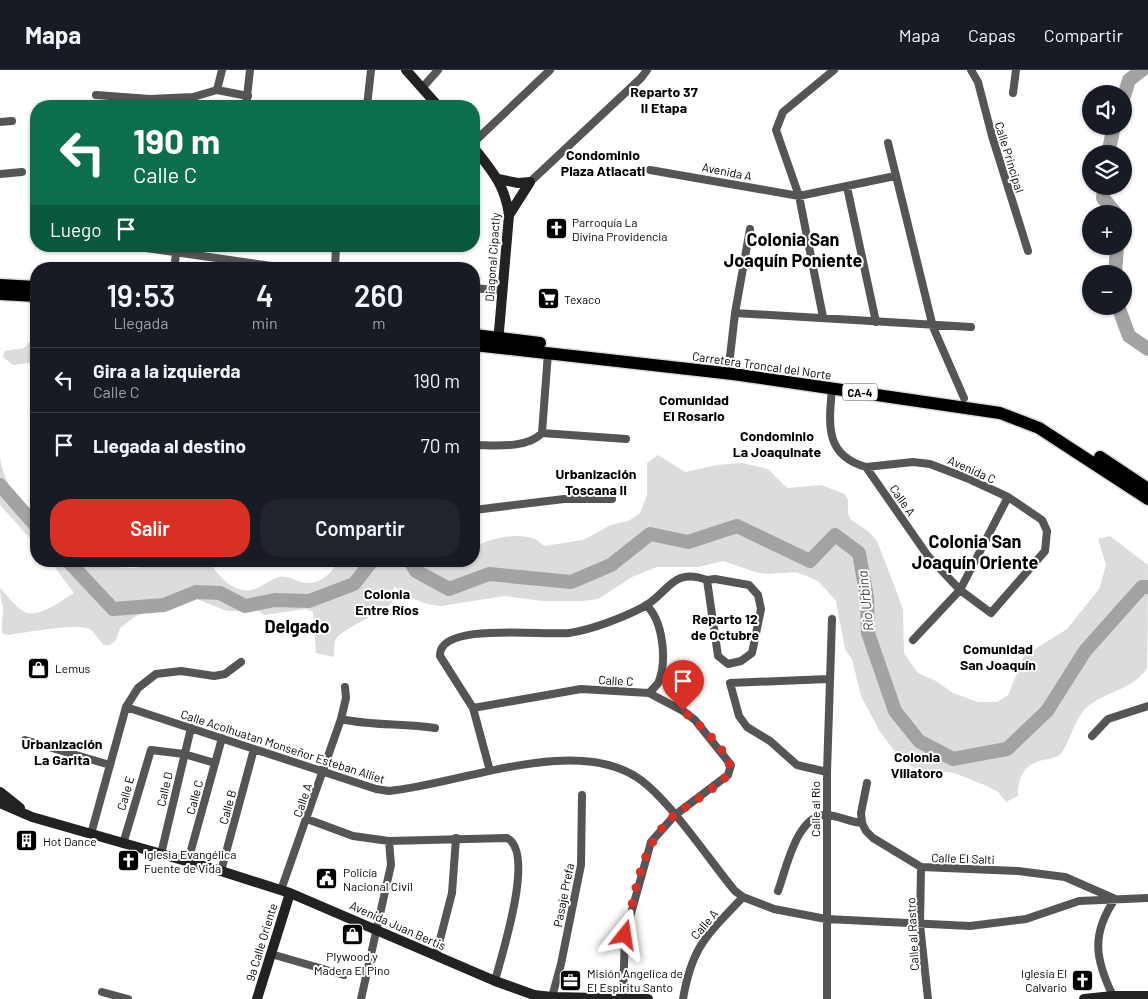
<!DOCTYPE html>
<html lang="es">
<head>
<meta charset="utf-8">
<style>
  :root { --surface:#171b24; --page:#20242c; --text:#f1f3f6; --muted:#9ea1a6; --line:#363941; --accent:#d93025 }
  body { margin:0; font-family:Barlow,sans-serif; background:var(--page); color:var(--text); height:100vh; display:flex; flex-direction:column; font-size:19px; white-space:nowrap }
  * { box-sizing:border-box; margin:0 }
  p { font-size:16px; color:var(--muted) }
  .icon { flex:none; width:28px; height:28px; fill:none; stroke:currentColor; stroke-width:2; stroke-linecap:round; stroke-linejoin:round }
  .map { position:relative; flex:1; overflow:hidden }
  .sheet { position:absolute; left:30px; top:192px; width:450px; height:305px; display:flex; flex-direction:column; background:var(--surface); border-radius:20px; box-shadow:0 1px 4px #0004 }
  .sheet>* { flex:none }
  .hud { position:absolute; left:30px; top:30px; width:450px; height:152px; border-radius:20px; box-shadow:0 1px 4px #0004; background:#0b6e4f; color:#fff; overflow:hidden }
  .fabs { position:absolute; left:1082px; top:15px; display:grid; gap:10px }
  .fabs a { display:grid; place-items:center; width:50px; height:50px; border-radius:50%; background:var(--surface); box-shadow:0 1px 4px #0004; font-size:25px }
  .pin { position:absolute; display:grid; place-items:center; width:42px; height:42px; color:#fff; margin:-51px -21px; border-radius:50% 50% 50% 0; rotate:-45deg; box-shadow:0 0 5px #0007 }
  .pin .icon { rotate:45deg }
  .me { position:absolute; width:55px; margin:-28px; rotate:15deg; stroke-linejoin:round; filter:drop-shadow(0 0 4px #0008) }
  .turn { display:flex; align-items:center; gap:18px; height:105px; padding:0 20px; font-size:22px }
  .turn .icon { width:65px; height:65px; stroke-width:2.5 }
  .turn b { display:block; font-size:35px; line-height:42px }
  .then { display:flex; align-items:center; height:48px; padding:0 20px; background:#0003; gap:10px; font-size:19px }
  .eta { display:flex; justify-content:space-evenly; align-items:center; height:85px; text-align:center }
  .eta b { font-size:30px; font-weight:600; line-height:35px }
  .primary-button { display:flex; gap:10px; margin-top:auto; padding:10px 20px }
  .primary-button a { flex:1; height:58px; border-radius:20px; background:var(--accent); color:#fff; font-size:20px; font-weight:600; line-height:58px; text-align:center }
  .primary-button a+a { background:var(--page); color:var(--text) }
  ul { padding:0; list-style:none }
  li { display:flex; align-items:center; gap:15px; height:65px; padding:0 20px; border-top:1px solid var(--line) }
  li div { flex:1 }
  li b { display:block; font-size:19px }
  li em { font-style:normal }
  header { display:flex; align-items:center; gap:30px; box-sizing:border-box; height:70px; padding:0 25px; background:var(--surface); border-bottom:1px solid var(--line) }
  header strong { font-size:24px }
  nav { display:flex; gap:28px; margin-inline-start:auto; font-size:18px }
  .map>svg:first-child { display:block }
  .green { fill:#dcdcdc }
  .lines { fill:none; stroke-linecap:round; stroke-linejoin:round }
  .river { stroke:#a3a3a3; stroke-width:14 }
  .primary-casing { stroke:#dbdbdb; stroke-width:15 }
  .street { stroke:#555; stroke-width:8 }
  .secondary { stroke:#222; stroke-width:10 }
  .primary { stroke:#000; stroke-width:12 }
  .route { stroke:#d93025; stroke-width:9; stroke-dasharray:0 16.2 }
  .labels { text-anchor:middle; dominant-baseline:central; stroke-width:4; stroke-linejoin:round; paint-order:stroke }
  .shield { fill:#fff; stroke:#4c4c4c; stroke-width:1 }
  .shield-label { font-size:11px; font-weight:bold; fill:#000 }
  .street-label { font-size:12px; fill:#000; stroke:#fff }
  .poi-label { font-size:12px; fill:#000; stroke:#fff; text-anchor:start }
  .neighbourhood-label { font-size:14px; font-weight:bold; fill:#000; stroke:#fff }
  .water-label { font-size:14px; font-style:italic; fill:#444; stroke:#fff }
  .district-label { font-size:18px; font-weight:bold; fill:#000; stroke:#fff }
</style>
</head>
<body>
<header>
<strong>Mapa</strong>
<nav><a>Mapa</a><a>Capas</a><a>Compartir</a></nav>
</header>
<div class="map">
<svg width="1148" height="929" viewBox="0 0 1148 929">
  <rect width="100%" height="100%" fill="#fff"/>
  <!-- green -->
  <path class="green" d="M36 265V292L13 295 3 287 5 281 24 278Z
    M658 385 685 402 717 395 742 393 768 399 787 418 821 415 845 424 848 430V444L851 450 868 461 877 471 899 528 903 540 904 583 918 603 936 611 953 623 978 632H997L1008 625 1024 586 1067 559 1099 519 1106 495 1098 469 1110 466 1148 495C1148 509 1148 592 1147 598 1133 620 1106 621 1087 637 1073 649 1069 679 1058 686 1054 688 1048 689 1043 690 1024 695 1018 706 1018 726L1006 732 998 722 987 716 954 703 915 698 903 692 895 682 879 660 861 626 852 589 845 579 836 531 819 512 807 506 795 502 768 504 755 502 723 491 698 497H657L632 507 598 529 584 531H543L505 526 441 536 427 534 404 525 394 516 392 533C380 544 340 559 335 571 334 576 334 582 334 587L316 583 313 542 306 539 264 545 258 541H227L192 527 136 546 120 558 116 570 110 575H104C99 571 96 564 91 560 80 552 24 563 9 565L3 564C0 556 3 548 3 539 3 534 0 526 0 518 7 525 14 536 23 541 37 550 62 530 74 523L50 491H90L101 496 134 498 185 491H208C218 503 226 517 243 520 257 523 267 510 279 507 287 505 294 510 301 512 318 517 331 504 339 491H474V478C488 468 518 462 535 469 538 470 541 474 544 476L583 470 611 455 630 450 640 443 647 425V393Z
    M0 388C3 411 19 435 36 450V475L0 435Z"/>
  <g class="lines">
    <!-- river -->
    <path class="river" d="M1124 26 1129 10 1142 0
      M1108 84 1114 56
      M1104 116 1103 128 1116 144
      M1124 154V157
      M1115 204 1117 176
      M1118 236 1129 266 1148 279
      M0 415 36 456
      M68 491 113 539 164 535 196 522 220 523 245 536 275 530 309 531 354 514 372 491
      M410 491 416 501 449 519 489 504 571 512 611 495 650 464 688 472 737 456 810 491 835 465 859 483 867 528 868 563 895 641 919 671 953 689 1007 679 1047 641 1085 581 1142 517H1148"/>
    <defs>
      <path id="primary" d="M0 215 36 217
        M0 224 36 226
        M474 265 540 273
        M474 275 733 304 1000 343 1039 358 1148 429
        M1100 387 1148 419"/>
    </defs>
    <!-- primary casing -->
    <use href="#primary" class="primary-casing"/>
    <!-- street -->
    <path class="street" d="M971 0 978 12 992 66 1028 181
      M422 18 438 0
      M217 20 248 26
      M1013 23 1016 0
      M96 25 150 29 193 27 217 20 222 0
      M246 36 250 0
      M367 36 371 0
      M0 52 12 51
      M474 72 550 0
      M888 73 933 257 964 328
      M650 100 799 126 895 106
      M0 104 22 102
      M530 112 641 8 647 0
      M847 117 876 252
      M132 176 293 199
      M416 178V176
      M174 199 176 184
      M335 199 336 176
      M474 218 503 221
      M735 243 971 257
      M823 247 799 126 776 60 783 42 834 0
      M728 304 735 243 750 159
      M832 318C829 354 824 385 866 397L928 486 960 520 991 543 1045 481 1047 461 1042 450 1008 427 969 409 930 394 913 392 866 397
      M542 363 626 369
      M474 375C494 375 527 379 542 363L548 283
      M474 440 564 429H612
      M646 535C663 550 667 590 659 611 657 616 652 619 649 623
      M913 570 960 520 1008 427
      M126 637 376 719 389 721C461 714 574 665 638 708 670 730 709 790 735 821L743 827 774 839 826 849 970 856 1026 849 1079 831 1148 828
      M473 638 581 619 649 623 683 641 695 650 731 695 728 705 675 745 651 772 625 865 623 927
      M341 649C372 656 404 653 435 658
      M1092 666 1108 649 1148 636
      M25 670 110 695
      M490 701 473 638 440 586C438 551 545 566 569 563 591 560 625 547 645 536 669 522 673 497 707 510L718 586 728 594 741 591 752 583 761 539 758 525 749 515 715 509 707 510
      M827 702 797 695 770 671 747 657 739 646 730 613 828 609
      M867 713 861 743 862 753 866 761 873 768 921 797 1018 801 1065 807 1113 828
      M307 749 353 766 389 771 507 768C536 782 501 886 495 911
      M91 764 126 637 138 618 156 604 181 601 214 606 225 604 241 592
      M123 774 151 680 184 684 215 693
      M161 784 191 658
      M188 791 222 668
      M921 797 920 855 928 929
      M221 801 254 679
      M281 820 341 649 346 628 345 617
      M778 821C786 800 797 742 828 745 839 746 850 752 862 753
      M271 884 344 905
      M436 885 452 823 456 768
      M102 922 128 929
      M1113 926C1095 889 1091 864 1115 829
      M552 927 561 894 581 795 582 725
      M361 929 391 795 389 771
      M683 929C692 876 707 865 743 827
      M827 929V702L832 549"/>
    <!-- secondary -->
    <path class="secondary" d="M406 0 438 36
      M474 78C492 101 505 115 509 145L498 273
      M498 109 518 113 530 112
      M509 145 530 112
      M0 722 20 738
      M0 733 32 747 221 801 290 823 495 911 534 925 552 927 648 929
      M257 929 290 823
      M1084 929 1113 926H1148"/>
    <!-- primary -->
    <use href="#primary" class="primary"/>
  </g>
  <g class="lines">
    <!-- route -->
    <path class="route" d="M625 865C636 823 640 773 676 744 692 732 719 717 730 702 733 684 697 652 683 641"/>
  </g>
  <!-- icons -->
  <defs>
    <symbol id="church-square" viewBox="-11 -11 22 22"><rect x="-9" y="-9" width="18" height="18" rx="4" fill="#000" stroke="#fff"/><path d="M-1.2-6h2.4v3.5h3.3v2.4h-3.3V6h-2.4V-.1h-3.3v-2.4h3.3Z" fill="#fff"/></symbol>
    <symbol id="supermarket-square" viewBox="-11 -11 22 22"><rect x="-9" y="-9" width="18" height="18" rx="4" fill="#000" stroke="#fff"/><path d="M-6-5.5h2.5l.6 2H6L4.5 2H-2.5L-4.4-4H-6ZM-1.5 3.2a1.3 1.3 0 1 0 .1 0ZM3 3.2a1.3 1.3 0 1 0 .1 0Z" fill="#fff"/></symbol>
    <symbol id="shop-square" viewBox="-11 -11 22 22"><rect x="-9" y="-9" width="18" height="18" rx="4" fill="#000" stroke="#fff"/><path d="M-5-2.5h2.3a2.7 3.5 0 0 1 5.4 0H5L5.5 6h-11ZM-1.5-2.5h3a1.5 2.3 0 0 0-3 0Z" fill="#fff"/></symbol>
    <symbol id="building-square" viewBox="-11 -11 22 22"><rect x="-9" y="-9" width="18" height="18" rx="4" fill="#000" stroke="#fff"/><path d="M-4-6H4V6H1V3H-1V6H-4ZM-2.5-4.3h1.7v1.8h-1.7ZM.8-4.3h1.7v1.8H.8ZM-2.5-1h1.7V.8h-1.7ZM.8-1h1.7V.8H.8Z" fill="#fff"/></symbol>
    <symbol id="civic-square" viewBox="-11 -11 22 22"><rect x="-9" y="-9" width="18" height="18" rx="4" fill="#000" stroke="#fff"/><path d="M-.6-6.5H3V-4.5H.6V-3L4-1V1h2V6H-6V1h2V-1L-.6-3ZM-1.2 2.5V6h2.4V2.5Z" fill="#fff"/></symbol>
    <symbol id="office-square" viewBox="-11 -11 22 22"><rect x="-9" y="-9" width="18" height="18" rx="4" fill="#000" stroke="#fff"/><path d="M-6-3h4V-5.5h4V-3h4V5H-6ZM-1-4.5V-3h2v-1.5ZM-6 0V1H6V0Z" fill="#fff"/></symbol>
  </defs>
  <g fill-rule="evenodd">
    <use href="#church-square" x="544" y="146" width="25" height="25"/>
    <use href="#supermarket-square" x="536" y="216" width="25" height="25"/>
    <use href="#shop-square" x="26" y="586" width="25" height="25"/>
    <use href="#building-square" x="14" y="758" width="25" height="25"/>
    <use href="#church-square" x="116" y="778" width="25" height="25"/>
    <use href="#civic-square" x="314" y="796" width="25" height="25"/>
    <use href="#shop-square" x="340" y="852" width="25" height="25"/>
    <use href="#office-square" x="558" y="898" width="25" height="25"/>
    <use href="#church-square" x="1070" y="898" width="25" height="25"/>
  </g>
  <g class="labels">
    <!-- shield labels -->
    <rect class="shield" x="842.5" y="313.5" width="35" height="17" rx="4"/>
    <g class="shield-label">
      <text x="860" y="322">CA-4</text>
    </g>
    <!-- street labels -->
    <g class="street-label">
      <text transform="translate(1010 87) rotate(73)">Calle Principal</text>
      <text transform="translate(727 101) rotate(11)">Avenida A</text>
      <text transform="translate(492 187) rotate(-86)">Diagonal Cipactly</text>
      <text transform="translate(762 295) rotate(8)">Carretera Troncal del Norte</text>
      <text transform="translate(972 399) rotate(24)">Avenida C</text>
      <text transform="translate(903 430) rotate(55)">Calle A</text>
      <text transform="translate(616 610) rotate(3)">Calle C</text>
      <text transform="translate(283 676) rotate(18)">Calle Acolhuatan Monseñor Esteban Alliet</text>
      <text transform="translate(164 719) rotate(-77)">Calle D</text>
      <text transform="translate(125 723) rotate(-74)">Calle E</text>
      <text transform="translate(194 727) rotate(-75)">Calle C</text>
      <text transform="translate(302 730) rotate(-71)">Calle A</text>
      <text transform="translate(227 737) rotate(-75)">Calle B</text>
      <text transform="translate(815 739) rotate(-90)">Calle al Rio</text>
      <text transform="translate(963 788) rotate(2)">Calle El Salti</text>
      <text transform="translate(563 825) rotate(-79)">Pasaje Prefa</text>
      <text transform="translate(704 854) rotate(-50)">Calle A</text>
      <text transform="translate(398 855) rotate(24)">Avenida Juan Bertis</text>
      <text transform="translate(912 864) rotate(-93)">Calle al Rastro</text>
      <text transform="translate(261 872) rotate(-73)">9a Calle Oriente</text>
    </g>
    <!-- poi labels -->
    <g class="poi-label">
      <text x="572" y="152">Parroquía La<tspan x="572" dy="14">Divina Providencia</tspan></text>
      <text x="564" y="229">Texaco</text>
      <text x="55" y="598">Lemus</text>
      <text x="43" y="771">Hot Dance</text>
      <text x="144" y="784">Iglesia Evangélica<tspan x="144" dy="14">Fuente de Vida</tspan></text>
      <text x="343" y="802">Policía<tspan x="343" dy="14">Nacional Civil</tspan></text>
      <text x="352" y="886" text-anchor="middle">Plywood y<tspan x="352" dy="14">Madera El Pino</tspan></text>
      <text x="587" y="903">Misión Angelica de<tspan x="587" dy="14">El Espiritu Santo</tspan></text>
      <text x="1067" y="903" text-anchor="end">Iglesia El<tspan x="1067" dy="14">Calvario</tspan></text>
    </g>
    <!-- neighbourhood labels -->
    <g class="neighbourhood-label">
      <text x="664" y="21">Reparto 37<tspan x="664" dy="16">II Etapa</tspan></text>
      <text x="603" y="84">Condominio<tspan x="603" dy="16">Plaza Atlacatl</tspan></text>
      <text x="694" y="329">Comunidad<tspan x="694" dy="16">El Rosario</tspan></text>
      <text x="777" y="365">Condominio<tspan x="777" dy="16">La Joaquinate</tspan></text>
      <text x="596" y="403">Urbanización<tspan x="596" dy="16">Toscana II</tspan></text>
      <text x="387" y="523">Colonia<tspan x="387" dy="16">Entre Ríos</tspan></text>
      <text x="725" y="548">Reparto 12<tspan x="725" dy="16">de Octubre</tspan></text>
      <text x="998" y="578">Comunidad<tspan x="998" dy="16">San Joaquín</tspan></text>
      <text x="62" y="673">Urbanización<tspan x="62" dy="16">La Garita</tspan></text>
      <text x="917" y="686">Colonia<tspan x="917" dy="16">Villatoro</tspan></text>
    </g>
    <!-- water labels -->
    <g class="water-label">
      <text transform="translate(865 531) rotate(-96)">Río Urbina</text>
    </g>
    <!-- district labels -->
    <g class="district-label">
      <text x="793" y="169">Colonia San<tspan x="793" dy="21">Joaquín Poniente</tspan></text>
      <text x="975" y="471">Colonia San<tspan x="975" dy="21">Joaquín Oriente</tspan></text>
      <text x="297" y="556">Delgado</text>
    </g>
  </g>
</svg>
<div class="fabs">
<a><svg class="icon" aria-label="sound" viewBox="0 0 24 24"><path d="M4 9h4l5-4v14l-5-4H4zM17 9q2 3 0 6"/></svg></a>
<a><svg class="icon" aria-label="layers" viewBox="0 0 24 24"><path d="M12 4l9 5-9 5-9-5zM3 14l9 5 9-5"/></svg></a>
<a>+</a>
<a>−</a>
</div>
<div class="pin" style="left:683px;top:641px;background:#d93025"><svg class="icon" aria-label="arrive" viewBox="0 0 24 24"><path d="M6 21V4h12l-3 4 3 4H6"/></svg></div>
<svg class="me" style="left:625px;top:865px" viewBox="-20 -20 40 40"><path d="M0-17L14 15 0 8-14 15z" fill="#d93025" stroke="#fff" stroke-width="4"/></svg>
<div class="hud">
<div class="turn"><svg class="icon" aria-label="left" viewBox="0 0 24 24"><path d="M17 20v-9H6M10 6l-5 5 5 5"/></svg><div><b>190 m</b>Calle C</div></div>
<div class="then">Luego<svg class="icon" aria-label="arrive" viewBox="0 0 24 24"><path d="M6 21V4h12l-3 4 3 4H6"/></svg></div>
</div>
<section class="sheet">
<div class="eta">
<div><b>19:53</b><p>Llegada</p></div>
<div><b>4</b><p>min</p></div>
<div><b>260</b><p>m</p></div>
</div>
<ul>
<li><svg class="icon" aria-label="left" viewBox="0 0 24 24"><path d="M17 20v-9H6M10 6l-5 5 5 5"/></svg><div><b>Gira a la izquierda</b><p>Calle C</p></div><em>190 m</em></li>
<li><svg class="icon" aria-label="arrive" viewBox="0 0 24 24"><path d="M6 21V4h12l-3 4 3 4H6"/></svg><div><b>Llegada al destino</b></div><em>70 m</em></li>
</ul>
<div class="primary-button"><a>Salir</a><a>Compartir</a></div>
</section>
</div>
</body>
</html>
